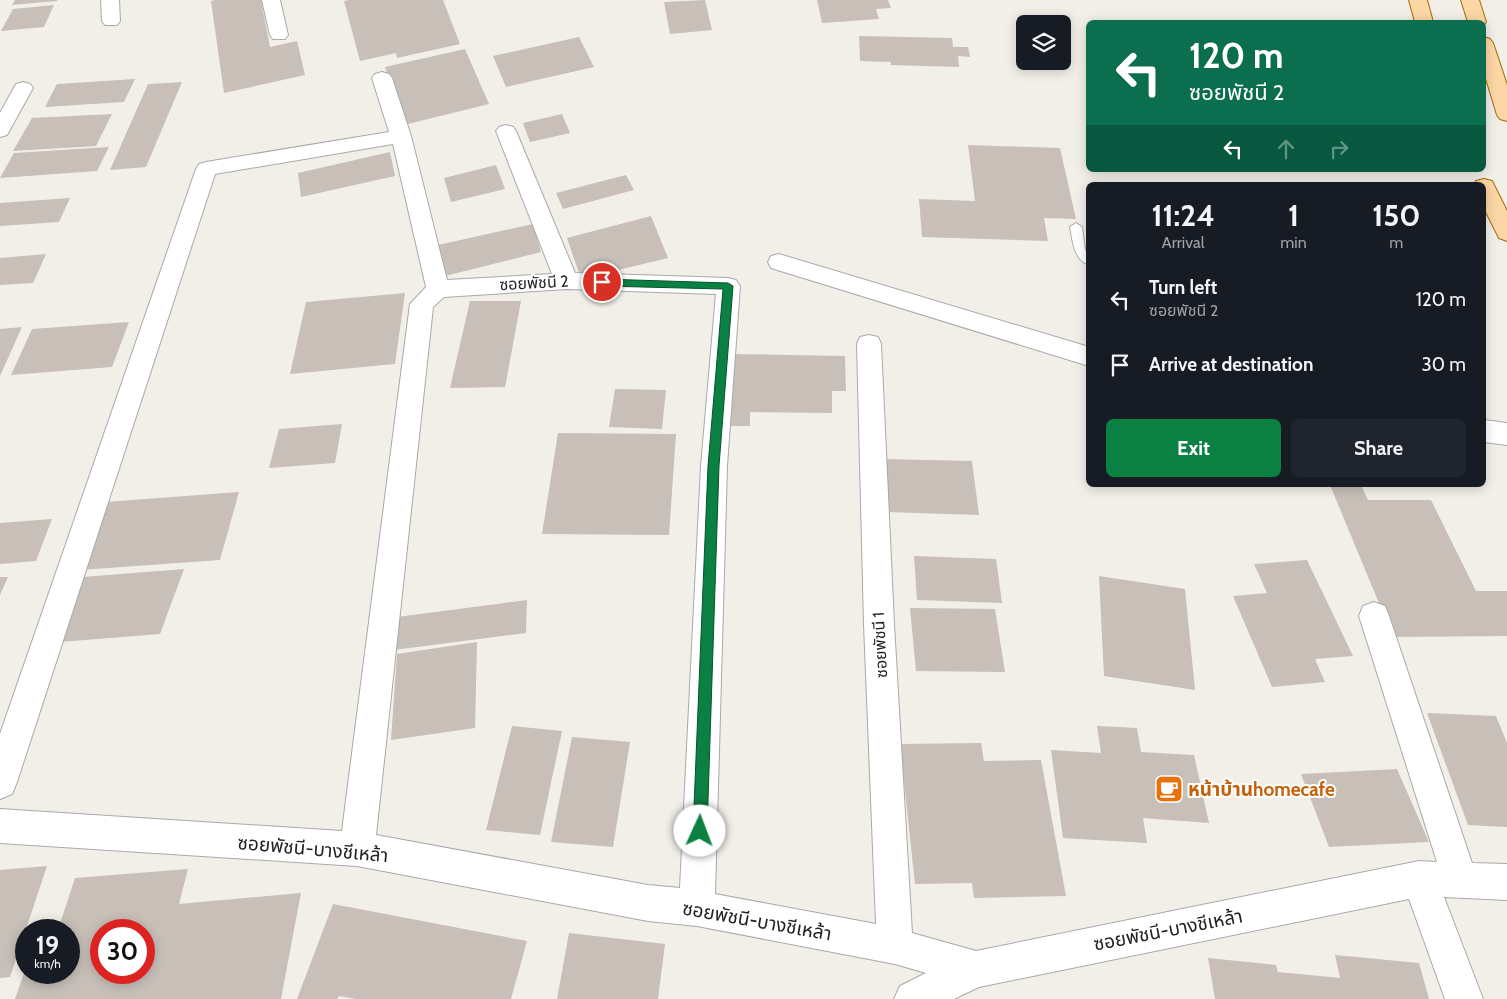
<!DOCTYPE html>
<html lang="en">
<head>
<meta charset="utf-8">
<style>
  :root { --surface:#171b24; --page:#20242c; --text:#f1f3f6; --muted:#9ea1a6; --accent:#0b8043 }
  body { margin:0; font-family:Cabin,"Noto Sans Thai",sans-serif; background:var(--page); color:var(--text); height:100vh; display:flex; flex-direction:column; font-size:19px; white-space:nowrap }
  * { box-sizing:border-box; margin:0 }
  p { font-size:16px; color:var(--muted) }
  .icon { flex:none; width:28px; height:28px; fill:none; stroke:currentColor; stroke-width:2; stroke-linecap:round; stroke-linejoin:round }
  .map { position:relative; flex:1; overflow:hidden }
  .panel { position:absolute; left:1086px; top:182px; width:400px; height:305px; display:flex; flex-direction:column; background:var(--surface); border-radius:8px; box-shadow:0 2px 12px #0003 }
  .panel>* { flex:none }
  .banner { position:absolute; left:1086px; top:20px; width:400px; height:152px; border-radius:8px; box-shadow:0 2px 12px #0003; background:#0b6e4f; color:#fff; overflow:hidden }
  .tools { position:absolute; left:1016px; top:15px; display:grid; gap:10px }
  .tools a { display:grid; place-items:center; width:55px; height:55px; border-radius:8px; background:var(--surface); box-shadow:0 2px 12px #0003; font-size:25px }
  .speed { position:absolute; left:15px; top:919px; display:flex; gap:10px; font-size:25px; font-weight:700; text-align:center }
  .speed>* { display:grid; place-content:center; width:65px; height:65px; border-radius:50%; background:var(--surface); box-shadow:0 2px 12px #0003; line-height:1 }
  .speed small { font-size:12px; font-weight:400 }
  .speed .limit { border:8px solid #d22; background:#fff; color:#111 }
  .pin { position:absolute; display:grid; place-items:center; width:42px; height:42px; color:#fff; margin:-21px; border:2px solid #fff; border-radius:50%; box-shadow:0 1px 5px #0007 }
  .me { position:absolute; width:55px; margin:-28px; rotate:2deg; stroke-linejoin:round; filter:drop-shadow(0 0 4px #0008) }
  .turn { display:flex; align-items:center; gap:18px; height:105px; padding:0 20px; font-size:22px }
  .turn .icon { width:65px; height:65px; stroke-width:2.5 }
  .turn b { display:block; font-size:35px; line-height:42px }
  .lanes { display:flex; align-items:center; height:48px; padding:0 20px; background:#0003; justify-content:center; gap:25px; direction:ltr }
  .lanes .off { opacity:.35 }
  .eta { display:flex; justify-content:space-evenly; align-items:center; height:85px; text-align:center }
  .eta b { font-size:30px; font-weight:700; line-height:35px }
  .cta { display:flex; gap:10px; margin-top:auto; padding:10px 20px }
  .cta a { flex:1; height:58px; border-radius:8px; background:var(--accent); color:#fff; font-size:20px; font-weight:700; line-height:58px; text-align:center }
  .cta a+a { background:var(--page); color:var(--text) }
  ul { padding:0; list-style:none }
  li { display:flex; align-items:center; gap:15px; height:65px; padding:0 20px }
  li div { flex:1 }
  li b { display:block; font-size:19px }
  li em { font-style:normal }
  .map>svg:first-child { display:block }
  .building { fill:#c7bfb8; fill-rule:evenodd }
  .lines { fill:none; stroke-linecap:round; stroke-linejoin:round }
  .lane-casing { stroke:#a9a9a9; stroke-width:2 }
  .street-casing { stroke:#a9a9a9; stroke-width:2 }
  .primary-casing { stroke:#a06b00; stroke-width:2 }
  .lane { fill:#fff; fill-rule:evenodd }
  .street { fill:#fff; fill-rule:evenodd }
  .primary { fill:#fcd6a4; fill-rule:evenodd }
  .route { fill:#0b8043; stroke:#07532c }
  .labels { text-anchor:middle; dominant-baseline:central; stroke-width:4; stroke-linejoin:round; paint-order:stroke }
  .street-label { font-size:16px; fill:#222; stroke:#fff }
  .near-food-label { font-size:19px; font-weight:bold; fill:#c56008; stroke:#fff; text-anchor:start }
  .near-street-label { font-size:19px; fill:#222; stroke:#fff }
</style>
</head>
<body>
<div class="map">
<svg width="1507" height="999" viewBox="0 0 1507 999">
  <rect width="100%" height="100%" fill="#f2efe9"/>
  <!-- building -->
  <path class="building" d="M15 0H57V1L12 5Z
    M215 0H261L270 47 297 41 305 75 224 93 211 1Z
    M349 0H443L460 44 397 58 396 53 360 61 344 1Z
    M705 0 712 30 670 34 664 2Z
    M817 0H888L891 8 876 9 879 19 822 23Z
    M54 5 44 27 1 31 13 9Z
    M859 36 952 38 953 47H968L970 57 958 56 959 67 891 65V62L860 61Z
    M579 37 594 67 506 87 493 56Z
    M465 49 489 104 404 125 385 67Z
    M135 79 124 102 45 107 57 84Z
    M182 82 146 167 110 170 148 84Z
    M112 114 96 146 13 151 32 118Z
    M562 114 570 133 530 142 523 123Z
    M968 145 1060 148 1076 219 1044 218 1048 241 922 237 919 199 975 201Z
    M109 147 97 171 0 178 14 153Z
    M390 152 395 176 301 197 298 173Z
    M496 165 505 189 451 202 444 178Z
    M626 175 634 190 563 209 556 193Z
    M70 198 59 222 0 226V203Z
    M651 216 668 258 581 279 567 238Z
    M533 224 541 252 445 276 438 245Z
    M46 254 33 283 0 285V258Z
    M405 293 395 364 290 374 306 302Z
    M470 301H521L505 387 450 388Z
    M129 322 112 367 11 375 32 329Z
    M22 327 0 376V329Z
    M729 354 845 356 846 391H832V413L750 412V426H725Z
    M615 389 666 390 662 429 609 427Z
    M342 424 335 463 269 468 279 429Z
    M558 433 676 434 669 535 542 534Z
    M883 459 972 461 979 515 886 512Z
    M1330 485H1361L1368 500H1431L1476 591H1507V636L1393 637Z
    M239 492 220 560 80 570 105 502Z
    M52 519 36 561 0 564V523Z
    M914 556 996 559 1002 603 917 600Z
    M1307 560 1353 656 1315 659 1325 682 1272 687 1233 596 1267 593 1254 564Z
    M184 569 160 634 60 642 83 577Z
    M1099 576 1185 589 1195 690 1104 676Z
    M0 577H8L0 595Z
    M527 600 526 633 394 650 397 617Z
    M910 608 995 609 1005 672 916 671Z
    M477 642 475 728 391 740 397 654Z
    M1427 713 1496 716 1507 743V827L1468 825Z
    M512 726 562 731 540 835 486 830Z
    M1097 726 1137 728 1141 752 1194 755 1209 823 1143 818 1147 843 1063 838 1051 750 1101 753Z
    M572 737 630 742 613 847 551 842Z
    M981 743 984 761 1041 760 1066 896 974 898 972 883 915 884 900 744Z
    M1397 769 1429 842 1329 847 1301 774Z
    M47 866 10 977 0 978V870Z
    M188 869 179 904 301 893 281 999H15L26 967V972H69V930H58L75 878ZM101 930H144V972H101Z
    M333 904 527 941 511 999H356L339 996 337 999H297Z
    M569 933 665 944 658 999H557Z
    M1335 955 1419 963 1429 999H1215L1208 958 1276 965 1278 972 1340 978Z"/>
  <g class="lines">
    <defs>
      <path id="lane" d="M1076 223 1082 227 1085 250 1089 253V265C1073 259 1073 241 1070 227Z"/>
      <path id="street" d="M101 0H119L120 21 117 25H105L102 21Z
        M262 0H280L288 35 285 39H273L270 35Z
        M382 72 389 74 392 78 411 136 447 280 552 274 496 131 499 127 506 125 513 127 516 131 575 273 728 278 736 280 740 286 727 466 715 894 876 924 864 624 857 344 860 337 869 335 878 337 881 344 894 624 912 933 976 951 1419 861 1437 862 1359 616 1363 606 1374 602 1385 606 1389 616 1472 863 1507 864V900L1444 897 1483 999H1445L1409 899 979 987 954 999H894L900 986 926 973 895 964 697 926 648 921 357 866 0 843V809L342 831 410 304 426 287 393 144 215 174 17 782 12 794 0 799V734L196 169 199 164 206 162 389 132 372 78 375 74ZM567 289 716 294 701 466 680 888 648 885 376 835 433 307 444 297Z
        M23 82 30 84 33 88 7 135 0 137V113L16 84Z
        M779 254 1089 347V366L771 268 768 262 771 256Z
        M1484 420 1507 423V445L1484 442Z"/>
      <path id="primary" d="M1409 0H1427L1433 22H1415Z
        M1461 0H1479L1486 22 1484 25V22H1468Z
        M1484 37 1490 39 1493 43 1507 85V121L1500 119 1497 115 1484 72Z
        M1484 179 1492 181 1507 211V241L1499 238 1484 208V185H1474L1476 181Z"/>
    </defs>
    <!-- lane casing -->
    <use href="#lane" class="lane-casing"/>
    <!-- street casing -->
    <use href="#street" class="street-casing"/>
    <!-- primary casing -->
    <use href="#primary" class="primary-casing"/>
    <!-- lane -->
    <use href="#lane" class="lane"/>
    <!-- street -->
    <use href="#street" class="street"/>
    <!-- primary -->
    <use href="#primary" class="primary"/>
  </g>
  <!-- route -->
  <path class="route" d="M602 279 728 283 733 286 719 466 707 831 705 836 700 838 695 836 693 831 708 466 723 289 602 286 598 282Z"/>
  <!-- icons -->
  <defs>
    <symbol id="cafe-square" viewBox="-11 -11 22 22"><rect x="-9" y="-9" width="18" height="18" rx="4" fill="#e8710a" stroke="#fff"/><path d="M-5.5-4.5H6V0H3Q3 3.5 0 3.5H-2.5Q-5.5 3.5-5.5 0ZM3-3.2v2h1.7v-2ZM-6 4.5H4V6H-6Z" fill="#fff"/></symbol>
  </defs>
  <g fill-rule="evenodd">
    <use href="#cafe-square" x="1153" y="773" width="32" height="32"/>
  </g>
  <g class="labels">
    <!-- street labels -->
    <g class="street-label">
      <text transform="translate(534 283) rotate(-3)">ซอยพัชนี 2</text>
      <text transform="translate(880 645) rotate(-93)">ซอยพัชนี 1</text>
    </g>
    <!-- near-food labels -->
    <g class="near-food-label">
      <text x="1188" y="789">หน้าบ้านhomecafe</text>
    </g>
    <!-- near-street labels -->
    <g class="near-street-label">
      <text transform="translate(313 849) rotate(5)">ซอยพัชนี-บางชีเหล้า</text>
      <text transform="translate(757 921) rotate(10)">ซอยพัชนี-บางชีเหล้า</text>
      <text transform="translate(1168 930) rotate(-11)">ซอยพัชนี-บางชีเหล้า</text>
    </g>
  </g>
</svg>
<div class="tools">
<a><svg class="icon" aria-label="layers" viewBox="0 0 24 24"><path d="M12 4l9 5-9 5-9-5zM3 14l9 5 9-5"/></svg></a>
</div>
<div class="speed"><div>19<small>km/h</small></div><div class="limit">30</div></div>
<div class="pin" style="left:602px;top:282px;background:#d93025"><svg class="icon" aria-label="arrive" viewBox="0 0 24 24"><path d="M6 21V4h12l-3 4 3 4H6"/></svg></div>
<svg class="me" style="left:700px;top:831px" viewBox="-20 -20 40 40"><circle r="19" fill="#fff"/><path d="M0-13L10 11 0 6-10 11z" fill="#0b8043"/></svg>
<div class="banner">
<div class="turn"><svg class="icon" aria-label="left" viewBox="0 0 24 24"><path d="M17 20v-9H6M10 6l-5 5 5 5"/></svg><div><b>120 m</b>ซอยพัชนี 2</div></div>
<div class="lanes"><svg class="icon" aria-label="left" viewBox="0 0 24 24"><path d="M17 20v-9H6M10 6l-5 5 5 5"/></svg><svg class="icon off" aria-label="ahead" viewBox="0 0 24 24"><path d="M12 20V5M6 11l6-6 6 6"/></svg><svg class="icon off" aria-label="right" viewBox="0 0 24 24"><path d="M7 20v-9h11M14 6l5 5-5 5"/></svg></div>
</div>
<section class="panel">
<div class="eta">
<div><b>11:24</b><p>Arrival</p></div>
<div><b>1</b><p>min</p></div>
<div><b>150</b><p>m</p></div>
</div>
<ul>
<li><svg class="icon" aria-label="left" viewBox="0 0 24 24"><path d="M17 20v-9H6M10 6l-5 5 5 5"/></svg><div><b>Turn left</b><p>ซอยพัชนี 2</p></div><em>120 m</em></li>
<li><svg class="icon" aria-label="arrive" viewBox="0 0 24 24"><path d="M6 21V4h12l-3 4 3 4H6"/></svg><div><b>Arrive at destination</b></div><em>30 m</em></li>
</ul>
<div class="cta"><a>Exit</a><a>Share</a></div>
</section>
</div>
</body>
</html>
